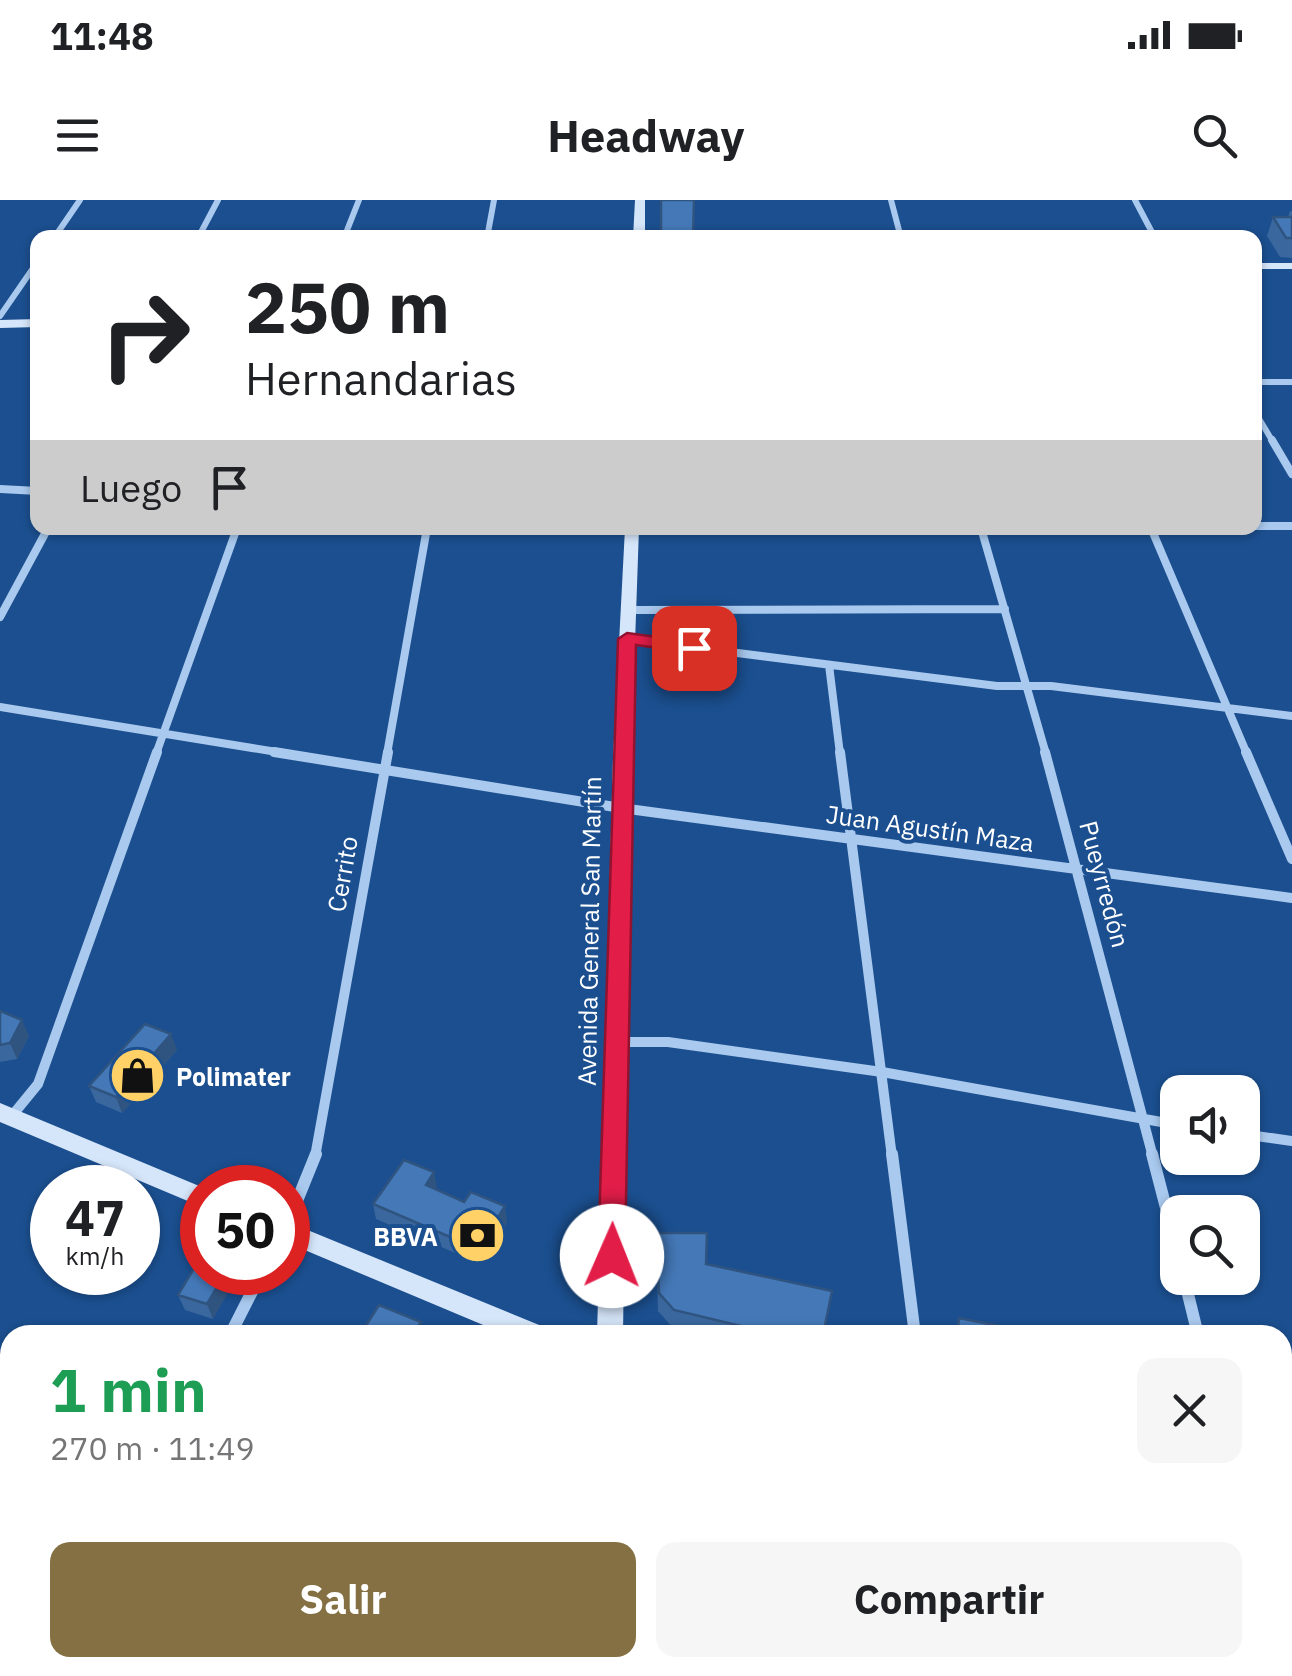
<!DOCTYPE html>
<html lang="es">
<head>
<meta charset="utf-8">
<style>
  :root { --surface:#fff; --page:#f6f6f6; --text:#202124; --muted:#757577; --accent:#847042 }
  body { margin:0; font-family:"IBM Plex Sans",sans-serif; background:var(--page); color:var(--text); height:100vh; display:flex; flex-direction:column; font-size:38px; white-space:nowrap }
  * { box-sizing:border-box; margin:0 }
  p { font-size:32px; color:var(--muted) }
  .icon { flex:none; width:55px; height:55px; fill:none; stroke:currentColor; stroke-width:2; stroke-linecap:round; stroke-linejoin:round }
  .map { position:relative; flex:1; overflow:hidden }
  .details { position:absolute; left:0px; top:1125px; width:1292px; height:352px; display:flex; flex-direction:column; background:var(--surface); border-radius:30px 30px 0 0; box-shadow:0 2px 8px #0004 }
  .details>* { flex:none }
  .guide { position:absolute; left:30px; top:30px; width:1232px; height:305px; border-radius:20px; box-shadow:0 2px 8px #0004; background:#fff; color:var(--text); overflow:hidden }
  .controls { position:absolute; left:1160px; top:875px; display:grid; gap:20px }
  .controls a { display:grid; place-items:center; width:100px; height:100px; border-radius:20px; background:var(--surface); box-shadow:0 2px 8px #0004; font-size:50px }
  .speed { position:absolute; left:30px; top:965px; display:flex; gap:20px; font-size:50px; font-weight:700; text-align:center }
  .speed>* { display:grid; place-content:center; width:130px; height:130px; border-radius:50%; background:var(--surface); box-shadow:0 2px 8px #0004; line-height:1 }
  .speed small { font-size:25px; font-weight:400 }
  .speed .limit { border:15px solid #d22; background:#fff; color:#111 }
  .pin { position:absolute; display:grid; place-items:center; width:85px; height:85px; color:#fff; margin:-42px; border-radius:20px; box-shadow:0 5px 15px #0006 }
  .me { position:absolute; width:110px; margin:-55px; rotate:1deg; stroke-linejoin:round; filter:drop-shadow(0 0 8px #0008) }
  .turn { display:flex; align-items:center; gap:35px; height:210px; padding:0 50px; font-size:45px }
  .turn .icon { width:130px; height:130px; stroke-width:2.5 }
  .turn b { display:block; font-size:70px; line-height:85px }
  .then { display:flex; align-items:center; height:95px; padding:0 50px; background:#0003; gap:20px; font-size:38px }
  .round { display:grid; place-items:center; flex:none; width:105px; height:105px; border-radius:20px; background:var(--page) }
  .headline { display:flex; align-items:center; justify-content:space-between; height:170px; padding:0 50px }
  h1 { font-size:60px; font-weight:800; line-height:75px; color:#1e9e55 }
  .cta { display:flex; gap:20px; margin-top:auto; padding:20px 50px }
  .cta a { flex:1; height:115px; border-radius:20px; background:var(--accent); color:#fff; font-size:40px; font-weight:800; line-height:115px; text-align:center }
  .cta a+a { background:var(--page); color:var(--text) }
  .status { display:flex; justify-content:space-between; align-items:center; height:70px; padding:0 50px; background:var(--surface); direction:ltr }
  .status svg { height:28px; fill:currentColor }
  header { display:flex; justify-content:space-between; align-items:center; height:130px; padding:0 50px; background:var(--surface); font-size:45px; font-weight:800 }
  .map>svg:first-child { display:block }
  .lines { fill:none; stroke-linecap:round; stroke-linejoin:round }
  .street-far3 { stroke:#a9c9ee; stroke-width:6 }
  .street-far2 { stroke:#a9c9ee; stroke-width:8 }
  .street-far1 { stroke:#a9c9ee; stroke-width:10 }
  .street { stroke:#a9c9ee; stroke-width:12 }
  .secondary { fill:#d6e6fa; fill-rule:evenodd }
  .wall { fill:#3a679d }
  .shaded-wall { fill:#305480 }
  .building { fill:#4478b7; stroke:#305480; stroke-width:2.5 }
  .route { fill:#e11d48; stroke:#92132f; stroke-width:2.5 }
  .labels { text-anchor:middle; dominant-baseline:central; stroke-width:8; stroke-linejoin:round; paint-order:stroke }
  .street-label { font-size:25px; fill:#fff; stroke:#1b4f8f }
  .poi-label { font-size:25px; font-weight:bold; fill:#fff; stroke:#1b4f8f; text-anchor:start }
</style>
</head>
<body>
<div class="status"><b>11:48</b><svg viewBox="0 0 49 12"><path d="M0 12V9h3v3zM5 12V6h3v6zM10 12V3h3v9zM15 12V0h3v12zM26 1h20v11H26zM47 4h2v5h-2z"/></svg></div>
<header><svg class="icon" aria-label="menu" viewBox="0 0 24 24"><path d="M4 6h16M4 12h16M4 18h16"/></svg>Headway<svg class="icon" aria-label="search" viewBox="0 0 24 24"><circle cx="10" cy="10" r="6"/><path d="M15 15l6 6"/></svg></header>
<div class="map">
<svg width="1292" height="1476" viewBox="0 0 1292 1476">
  <rect width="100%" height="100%" fill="#1b4f8f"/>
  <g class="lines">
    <!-- street-far3 -->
    <path class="street-far3" d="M891 0 901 38
      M1135 0 1155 38
      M54 38 80 0
      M198 38 218 0
      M344 38 359 0
      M487 38 494 0
      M0 116 38 61
      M1255 182H1292
      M1255 212 1273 242"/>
    <!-- street-far2 -->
    <path class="street-far2" d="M1272 240 1292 274
      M0 289 38 291
      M1255 326H1292
      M981 328 1046 554
      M1151 328 1247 554
      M629 410 1005 409
      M0 417 48 328
      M627 439 997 486H1051L1292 516
      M829 465 840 554
      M0 507 289 554
      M156 554 237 328
      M387 554 427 328"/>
    <!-- street-far1 -->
    <path class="street-far1" d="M274 552 621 608 1292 698
      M840 552 892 957
      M1045 552 1153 957
      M1246 552 1292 659
      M617 842H668L882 872 1178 925
      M11 917 38 884 157 552
      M1242 934 1292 941
      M315 957 388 552"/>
    <!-- street -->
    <path class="street" d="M892 954 915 1135
      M1152 954 1178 1054
      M288 1023 316 954
      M1184 1078 1198 1135
      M230 1135 262 1072
      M0 1286 10 1288
      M1282 1415 1288 1476
      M48 1476 52 1468"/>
    <!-- secondary -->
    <path class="secondary" d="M635 0H645V38H633Z
      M1255 63H1292V69H1255Z
      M38 119V127L0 128V120Z
      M625 328H639L631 558 623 1135H597L613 558Z
      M0 903 204 988 202 1007 0 922Z
      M288 1022 544 1127 548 1135H507L288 1043Z
      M1282 1286 1292 1288V1314L1282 1312Z
      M588 1468H617L618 1476H588Z"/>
  </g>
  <!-- wall -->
  <path class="wall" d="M1290 11H1292V58L1280 57 1267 36 1273 17H1288Z
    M0 811 29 836 17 859 0 862Z
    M177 850 122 913 96 902 89 886Z
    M434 972 436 989 507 1022 481 1064 376 1019 373 1004Z
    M656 1033 706 1064 824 1135H703L673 1128 658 1111Z
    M202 1055 213 1119 185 1110 178 1095Z"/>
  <!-- shaded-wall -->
  <path class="shaded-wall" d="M22 820 29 836 17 859 10 843Z
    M171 834 177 850 122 913 116 897Z
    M434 972 437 988 429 1000 426 985Z
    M505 1006 507 1022 481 1064 478 1049Z
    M226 1072H240L213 1119 207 1104Z
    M421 1122 423 1135H413Z"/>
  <!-- building -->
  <path class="building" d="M661 0H694L693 38H661Z
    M1273 17H1292V38H1286Z
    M0 811 22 820 10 843 0 845Z
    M145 824 171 834 116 897 89 886Z
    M404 960 434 972 426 985 464 1002 471 992 505 1006 478 1049 373 1004Z
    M656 1033H707L706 1064 832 1091 823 1135H779L674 1110 659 1093Z
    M202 1055V1072H226L207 1104 178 1095Z
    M379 1105 421 1122 413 1135H360Z
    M959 1118 1025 1131 1024 1135H957Z"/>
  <!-- route -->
  <path class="route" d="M627 433 694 442 704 448 694 453 636 445 625 1056 621 1065 612 1068 602 1065 598 1056 618 439Z"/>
  <!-- icons -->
  <defs>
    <symbol id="shop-disc" viewBox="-11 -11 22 22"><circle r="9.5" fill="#ffd166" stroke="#1b4f8f"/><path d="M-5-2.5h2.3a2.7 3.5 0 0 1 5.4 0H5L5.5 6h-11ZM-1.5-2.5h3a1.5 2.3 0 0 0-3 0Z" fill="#111"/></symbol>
    <symbol id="bank-disc" viewBox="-11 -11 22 22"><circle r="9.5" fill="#ffd166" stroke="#1b4f8f"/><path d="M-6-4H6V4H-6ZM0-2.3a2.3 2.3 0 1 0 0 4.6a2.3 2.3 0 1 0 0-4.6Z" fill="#111"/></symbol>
  </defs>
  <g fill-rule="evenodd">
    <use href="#shop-disc" x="106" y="844" width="63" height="63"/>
    <use href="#bank-disc" x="446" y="1004" width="63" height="63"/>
  </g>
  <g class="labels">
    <!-- street labels -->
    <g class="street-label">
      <text transform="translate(930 628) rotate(8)">Juan Agustín Maza</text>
      <text transform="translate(342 674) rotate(-80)">Cerrito</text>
      <text transform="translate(1105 684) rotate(75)">Pueyrredón</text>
      <text transform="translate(589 731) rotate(-89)">Avenida General San Martín</text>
    </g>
    <!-- poi labels -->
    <g class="poi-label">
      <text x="176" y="876">Polimater</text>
      <text x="438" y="1036" text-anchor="end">BBVA</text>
    </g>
  </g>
</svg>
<div class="controls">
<a><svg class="icon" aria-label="sound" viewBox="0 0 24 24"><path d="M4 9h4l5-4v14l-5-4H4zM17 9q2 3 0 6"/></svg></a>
<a><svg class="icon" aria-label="search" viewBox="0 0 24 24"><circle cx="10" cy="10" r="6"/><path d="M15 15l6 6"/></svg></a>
</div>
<div class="speed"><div>47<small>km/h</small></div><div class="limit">50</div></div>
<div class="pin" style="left:694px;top:448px;background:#d93025"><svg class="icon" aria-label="arrive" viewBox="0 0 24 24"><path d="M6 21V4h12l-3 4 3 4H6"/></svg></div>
<svg class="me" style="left:612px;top:1056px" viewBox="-20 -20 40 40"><circle r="19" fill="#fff"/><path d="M0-13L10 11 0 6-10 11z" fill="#e11d48"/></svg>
<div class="guide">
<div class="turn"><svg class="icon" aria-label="right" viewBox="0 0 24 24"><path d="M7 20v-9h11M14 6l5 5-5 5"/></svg><div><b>250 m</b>Hernandarias</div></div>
<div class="then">Luego<svg class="icon" aria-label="arrive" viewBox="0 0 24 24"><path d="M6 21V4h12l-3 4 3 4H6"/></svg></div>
</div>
<section class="details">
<div class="headline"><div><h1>1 min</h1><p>270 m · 11:49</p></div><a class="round"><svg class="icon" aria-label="close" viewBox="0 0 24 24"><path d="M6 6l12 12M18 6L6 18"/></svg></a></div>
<div class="cta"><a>Salir</a><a>Compartir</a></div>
</section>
</div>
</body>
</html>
